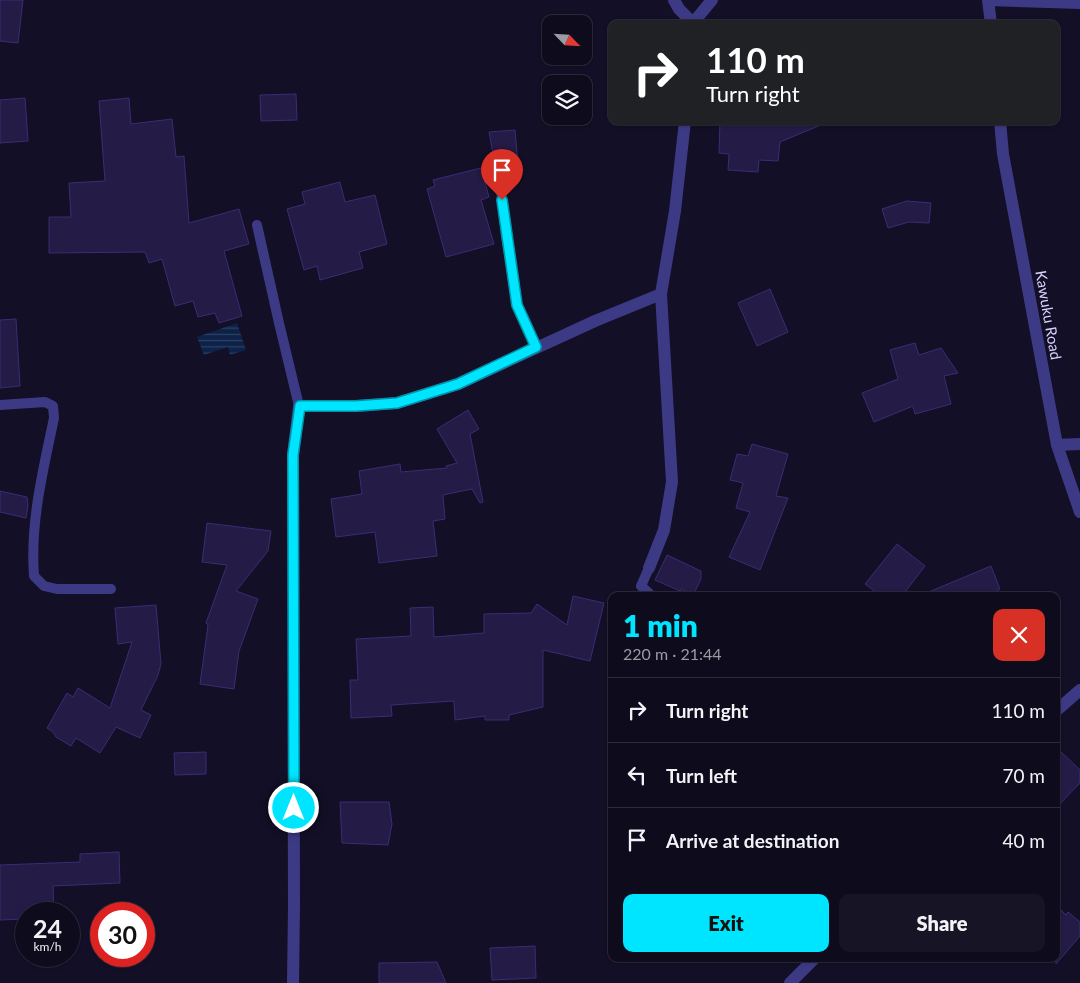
<!DOCTYPE html>
<html lang="en">
<head>
<meta charset="utf-8">
<style>
  :root { --surface:#0e0b1c; --page:#171425; --text:#f1f3f6; --muted:#9b9ba3; --line:#2e2b3b; --accent:#00e5ff }
  body { margin:0; font-family:Lato,sans-serif; background:var(--page); color:var(--text); height:100vh; display:flex; flex-direction:column; font-size:19px; white-space:nowrap }
  * { box-sizing:border-box; margin:0 }
  p { font-size:16px; color:var(--muted) }
  .icon { flex:none; width:28px; height:28px; fill:none; stroke:currentColor; stroke-width:2; stroke-linecap:round; stroke-linejoin:round }
  .map { position:relative; flex:1; overflow:hidden }
  .sheet { position:absolute; left:608px; top:592px; width:452px; height:370px; display:flex; flex-direction:column; background:var(--surface); border-radius:10px; box-shadow:0 1px 4px #0004,0 0 0 1px var(--line) }
  .sheet>* { flex:none }
  .guide { position:absolute; left:608px; top:20px; width:452px; height:105px; border-radius:10px; box-shadow:0 1px 4px #0004,0 0 0 1px var(--line); background:#202124; color:#fff; overflow:hidden }
  .needle { width:32px; rotate:115deg }
  .buttons { position:absolute; left:542px; top:15px; display:grid; gap:10px }
  .buttons a { display:grid; place-items:center; width:50px; height:50px; border-radius:10px; background:var(--surface); box-shadow:0 1px 4px #0004,0 0 0 1px var(--line); font-size:25px }
  .speed { position:absolute; left:15px; top:902px; display:flex; gap:10px; font-size:25px; font-weight:700; text-align:center }
  .speed>* { display:grid; place-content:center; width:65px; height:65px; border-radius:50%; background:var(--surface); box-shadow:0 1px 4px #0004,0 0 0 1px var(--line); line-height:1 }
  .speed small { font-size:12px; font-weight:400 }
  .speed .limit { border:8px solid #d22; background:#fff; color:#111 }
  .pin { position:absolute; display:grid; place-items:center; width:42px; height:42px; color:#fff; margin:-51px -21px; border-radius:50% 50% 50% 0; rotate:-45deg; box-shadow:0 0 5px #0007 }
  .pin .icon { rotate:45deg }
  .me { position:absolute; width:55px; margin:-28px; rotate:0deg; stroke-linejoin:round; filter:drop-shadow(0 0 4px #0008) }
  .turn { display:flex; align-items:center; gap:18px; height:105px; padding:0 15px; font-size:22px }
  .turn .icon { width:65px; height:65px; stroke-width:2.5 }
  .turn b { display:block; font-size:35px; line-height:42px }
  .round { display:grid; place-items:center; flex:none; width:52px; height:52px; border-radius:10px; background:var(--page) }
  .summary { display:flex; align-items:center; justify-content:space-between; height:85px; padding:0 15px }
  h1 { font-size:30px; font-weight:800; line-height:38px; color:var(--accent) }
  .primary-button { display:flex; gap:10px; margin-top:auto; padding:10px 15px }
  .primary-button a { flex:1; height:58px; border-radius:10px; background:var(--accent); color:#111; font-size:20px; font-weight:800; line-height:58px; text-align:center }
  .primary-button a+a { background:var(--page); color:var(--text) }
  ul { padding:0; list-style:none }
  li { display:flex; align-items:center; gap:15px; height:65px; padding:0 15px; border-top:1px solid var(--line) }
  li div { flex:1 }
  li b { display:block; font-size:19px }
  li em { font-style:normal }
  .map>svg:first-child { display:block }
  .water { fill:url(#water-rules) }
  .building { fill:#241b47; stroke:#3b2d73 }
  .lines { fill:none; stroke-linecap:round; stroke-linejoin:round }
  .lane { stroke:#3d3a85; stroke-width:10 }
  .street { stroke:#3d3a85; stroke-width:12 }
  .route-casing { stroke:#0095a6; stroke-width:12 }
  .route { stroke:#00e5ff; stroke-width:9 }
  .labels { text-anchor:middle; dominant-baseline:central; stroke-width:4.5; stroke-linejoin:round; paint-order:stroke }
  .street-label { font-size:15px; fill:#d9d4ff; stroke:#130f26 }
</style>
</head>
<body>
<div class="map">
<svg width="1080" height="983" viewBox="0 0 1080 983">
  <defs>
    <pattern id="water-rules" width="6" height="5" patternUnits="userSpaceOnUse" patternTransform="scale(1.25)"><rect width="6" height="5" fill="#0c2248"/><path d="M0 2.5h6" fill="none" stroke="#2f4163"/></pattern>
  </defs>
  <rect width="100%" height="100%" fill="#130f26"/>
  <!-- water -->
  <path class="water" d="M237 323 246 350 230 355 228 347 204 355 197 337Z"/>
  <!-- building -->
  <path class="building" d="M0 0H23L18 43 0 41Z
    M296 94 297 120 261 121 260 95Z
    M25 98 28 141 0 143V100Z
    M129 98 131 124 172 119 176 157 184 156 189 223 239 209 249 244 224 251 242 316 219 323 215 313 198 317 193 301 175 306 162 259 149 263 145 252 49 253V217H71L69 183 105 181 99 101Z
    M720 121H828V122L780 142 778 161 759 160 758 172 728 170 729 154 719 153Z
    M515 130 519 175 497 176 489 132Z
    M481 168 489 197 481 200 494 244 446 257 427 189 435 186 433 180Z
    M340 182 345 202 375 195 387 244 359 252 363 268 320 280 317 266 304 270 287 209 305 204 302 192Z
    M907 201 931 203 929 223 909 222 888 228 882 209Z
    M770 289 788 332 757 346 738 303Z
    M16 319 20 386 0 388V320Z
    M915 343 919 355 941 348 958 373 944 376 951 404 915 414 913 406 874 422 862 393 898 379 890 350Z
    M468 410 479 429 470 434 483 502 480 503 472 489 443 495 445 519 433 521 437 556 379 563 375 532 336 537 331 499 362 494 359 471 400 464 401 472 447 468 446 466 457 463 437 429Z
    M752 444 788 454 776 496 788 498 760 570 729 557 750 512 736 508 743 483 730 480 737 454 748 456Z
    M0 491 27 497 28 506 26 518 0 512Z
    M207 523 271 531 268 551 236 591 258 599 239 651 234 689 200 684 208 625 206 623 227 565 202 562Z
    M897 544 925 566 902 596H881L865 584Z
    M667 555 701 571V579L693 595 681 589 680 591 655 580Z
    M991 566 1000 589 996 591 998 596H919Z
    M573 596 604 603 590 661 543 650V707L509 715V720H485V716L455 720 454 701 391 705 392 716 351 718 350 680H358L356 639 411 636 410 608 433 607 434 637 484 633V614L531 613 537 604 567 625Z
    M156 605 161 664 158 675 141 710 151 715 140 738 116 727 100 753 76 738 71 746 56 737 53 732 47 728 67 693 73 697 78 688 110 708 132 642 118 644 115 608Z
    M1056 747 1080 770V783L1056 808Z
    M206 752V774L175 775 174 753Z
    M340 802H389L392 824 388 845 342 843Z
    M119 852 120 883 53 886 54 914H26V919L0 920V865L80 862V854Z
    M1056 905 1066 915 1068 912 1080 922V936L1056 964Z
    M535 946 536 978 492 980 490 948Z
    M437 962 446 983H379V963Z"/>
  <g class="lines">
    <!-- lane -->
    <path class="lane" d="M500 182 506 236 517 305 536 347
      M257 225 279 323 299 406
      M0 405 45 402 53 406 54 418C43 471 30 522 34 576L44 586 57 589H111
      M649 568 641 586 652 596"/>
    <!-- street -->
    <path class="street" d="M674 0 679 9 693 23
      M693 23 712 0
      M991 24 988 0 1080 3
      M1000 121 1003 154 1057 445 1080 512
      M1057 445 1080 444
      M649 568 664 530 672 482 661 294
      M1056 711 1080 690
      M293 983 294 906 293 455 299 406H356L397 403 458 384 595 321 661 294 675 211 685 121
      M790 983 814 959"/>
  </g>
  <g class="lines">
    <defs>
      <path id="route" d="M294 808 293 455 300 406H356L397 403 458 384 536 347 517 305 502 200"/>
    </defs>
    <!-- route casing -->
    <use href="#route" class="route-casing"/>
    <!-- route -->
    <use href="#route" class="route"/>
  </g>
  <g class="labels">
    <!-- street labels -->
    <g class="street-label">
      <text transform="translate(1049 315) rotate(80)">Kawuku Road</text>
    </g>
  </g>
</svg>
<div class="buttons">
<a><svg class="needle" viewBox="-14 -14 28 28"><path d="M0-13l5 13h-10z" fill="#e53935"/><path d="M0 13l5-13h-10z" fill="#9b9ba3"/></svg></a>
<a><svg class="icon" aria-label="layers" viewBox="0 0 24 24"><path d="M12 4l9 5-9 5-9-5zM3 14l9 5 9-5"/></svg></a>
</div>
<div class="speed"><div>24<small>km/h</small></div><div class="limit">30</div></div>
<div class="pin" style="left:502px;top:200px;background:#d93025"><svg class="icon" aria-label="arrive" viewBox="0 0 24 24"><path d="M6 21V4h12l-3 4 3 4H6"/></svg></div>
<svg class="me" style="left:294px;top:808px" viewBox="-20 -20 40 40"><circle r="17" fill="#00e5ff" stroke="#fff" stroke-width="3"/><path d="M0-11L8 9 0 5-8 9z" fill="#fff"/></svg>
<div class="guide">
<div class="turn"><svg class="icon" aria-label="right" viewBox="0 0 24 24"><path d="M7 20v-9h11M14 6l5 5-5 5"/></svg><div><b>110 m</b>Turn right</div></div>
</div>
<section class="sheet">
<div class="summary"><div><h1>1 min</h1><p>220 m · 21:44</p></div><a class="round" style="background:#d93025;color:#fff"><svg class="icon" aria-label="close" viewBox="0 0 24 24"><path d="M6 6l12 12M18 6L6 18"/></svg></a></div>
<ul>
<li><svg class="icon" aria-label="right" viewBox="0 0 24 24"><path d="M7 20v-9h11M14 6l5 5-5 5"/></svg><div><b>Turn right</b></div><em>110 m</em></li>
<li><svg class="icon" aria-label="left" viewBox="0 0 24 24"><path d="M17 20v-9H6M10 6l-5 5 5 5"/></svg><div><b>Turn left</b></div><em>70 m</em></li>
<li><svg class="icon" aria-label="arrive" viewBox="0 0 24 24"><path d="M6 21V4h12l-3 4 3 4H6"/></svg><div><b>Arrive at destination</b></div><em>40 m</em></li>
</ul>
<div class="primary-button"><a>Exit</a><a>Share</a></div>
</section>
</div>
</body>
</html>
